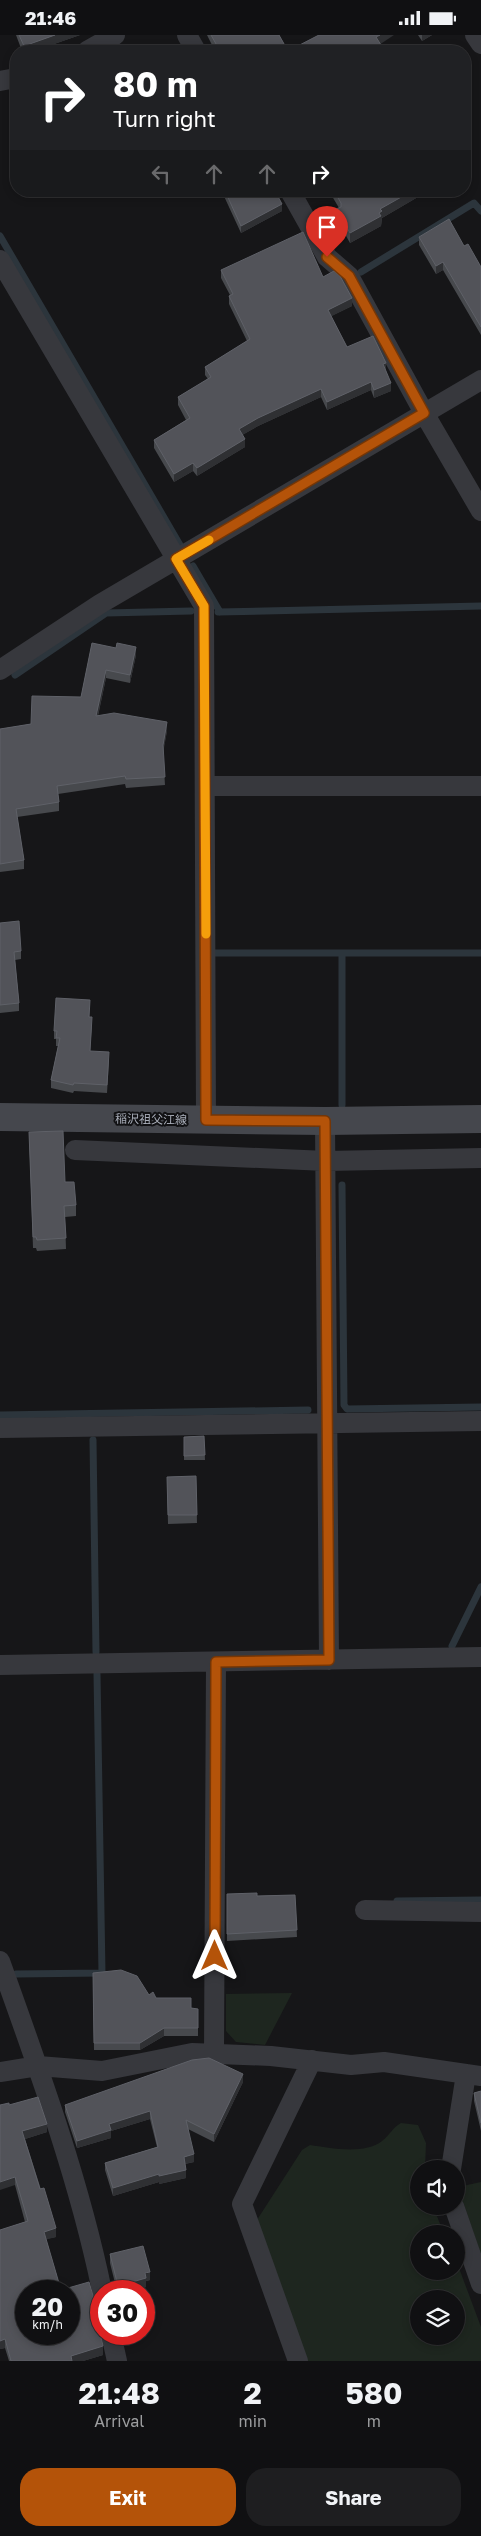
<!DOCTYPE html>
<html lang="en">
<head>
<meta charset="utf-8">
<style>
  :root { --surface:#101012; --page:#1e1e20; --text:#f1f3f6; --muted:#9c9d9f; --line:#303032; --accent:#b45309 }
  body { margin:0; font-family:"Golos Text","Noto Sans JP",sans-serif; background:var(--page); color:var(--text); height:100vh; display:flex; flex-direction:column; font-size:19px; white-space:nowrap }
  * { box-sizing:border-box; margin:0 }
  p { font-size:16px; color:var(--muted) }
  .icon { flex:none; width:28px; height:28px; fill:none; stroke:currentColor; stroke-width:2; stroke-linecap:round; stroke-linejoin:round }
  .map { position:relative; height:2326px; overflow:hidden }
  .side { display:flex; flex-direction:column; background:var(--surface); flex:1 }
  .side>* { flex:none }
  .banner { position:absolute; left:10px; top:10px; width:461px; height:152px; border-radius:20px; box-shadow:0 2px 8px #0003,0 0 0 1px var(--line); background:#202124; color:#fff; overflow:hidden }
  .buttons { position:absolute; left:410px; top:2125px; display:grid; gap:10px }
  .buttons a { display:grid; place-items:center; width:55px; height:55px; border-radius:50%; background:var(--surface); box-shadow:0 2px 8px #0003,0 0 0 1px var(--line); font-size:25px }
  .speed { position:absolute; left:15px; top:2245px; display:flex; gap:10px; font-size:25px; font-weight:700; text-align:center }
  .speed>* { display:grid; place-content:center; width:65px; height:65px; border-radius:50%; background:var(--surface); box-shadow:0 2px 8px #0003,0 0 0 1px var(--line); line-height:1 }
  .speed small { font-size:12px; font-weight:400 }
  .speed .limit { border:8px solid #d22; background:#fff; color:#111 }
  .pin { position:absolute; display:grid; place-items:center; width:42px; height:42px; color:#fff; margin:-51px -21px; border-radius:50% 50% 50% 0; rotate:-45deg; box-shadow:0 0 5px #0007 }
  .pin .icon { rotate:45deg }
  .me { position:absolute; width:55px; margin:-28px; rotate:0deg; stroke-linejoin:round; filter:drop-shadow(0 0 4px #0008) }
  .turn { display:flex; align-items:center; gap:18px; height:105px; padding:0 20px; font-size:22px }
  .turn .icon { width:65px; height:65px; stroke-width:2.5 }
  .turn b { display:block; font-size:35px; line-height:42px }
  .lanes { display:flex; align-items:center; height:48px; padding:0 20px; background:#0003; justify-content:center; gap:25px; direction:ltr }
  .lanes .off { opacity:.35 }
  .eta { display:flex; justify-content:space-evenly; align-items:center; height:85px; text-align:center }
  .eta b { font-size:30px; font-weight:700; line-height:35px }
  .button { display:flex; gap:10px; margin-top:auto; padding:10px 20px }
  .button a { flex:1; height:58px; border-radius:20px; background:var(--accent); color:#fff; font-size:20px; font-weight:700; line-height:58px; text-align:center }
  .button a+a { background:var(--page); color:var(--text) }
  .status { display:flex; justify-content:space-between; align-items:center; height:35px; padding:0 25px; background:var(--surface); direction:ltr }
  .status svg { height:14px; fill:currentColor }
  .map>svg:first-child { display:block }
  .green { fill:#1e261f; fill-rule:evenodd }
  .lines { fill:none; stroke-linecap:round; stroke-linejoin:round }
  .stream { stroke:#2c353c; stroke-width:7 }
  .minor { stroke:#37383d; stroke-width:20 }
  .secondary { stroke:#45474d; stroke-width:28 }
  .wall { fill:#47494d }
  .shaded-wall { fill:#2f3033 }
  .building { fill:#525359; stroke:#5f6168; fill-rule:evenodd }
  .route-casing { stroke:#753606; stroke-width:12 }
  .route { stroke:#b45309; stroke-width:9 }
  .slow { stroke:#f59e0b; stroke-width:9 }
  .labels { text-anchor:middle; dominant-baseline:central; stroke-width:4; stroke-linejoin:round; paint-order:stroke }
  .street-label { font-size:12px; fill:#a8adb8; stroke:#111113 }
</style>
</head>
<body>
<div class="status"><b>21:46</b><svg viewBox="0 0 49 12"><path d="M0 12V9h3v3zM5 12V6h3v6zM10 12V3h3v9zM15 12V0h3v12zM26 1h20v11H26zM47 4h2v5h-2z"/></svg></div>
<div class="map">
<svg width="481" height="2326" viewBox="0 0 481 2326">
  <rect width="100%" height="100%" fill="#161618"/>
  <!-- green -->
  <path class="green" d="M292 1958 265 2010 236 2007 226 1996V1959Z
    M401 2088 418 2090 426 2108 425 2134H419V2171H433L444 2199H419V2236H456V2225L481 2292V2326H304L255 2188 302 2115 310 2110C329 2113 365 2120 382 2106 390 2100 392 2093 401 2088ZM419 2264H456V2301H419Z
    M481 2147V2220L458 2152Z"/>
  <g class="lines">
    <!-- stream -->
    <path class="stream" d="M0 201 180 510
      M361 237 474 168 481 176
      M193 531 220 577
      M218 577 481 571
      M15 640 106 578 191 576
      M215 918H481
      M342 1070V918
      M342 1150 344 1370 347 1374 481 1372
      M0 1380 308 1375
      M93 1405 96 1617
      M452 1611 481 1552
      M397 1866 481 1865
      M16 1939 102 1938 97 1639"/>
    <!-- minor -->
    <path class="minor" d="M187 0 196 16
      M475 0 481 9
      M87 16 115 0
      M0 46 16 43
      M290 156 327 222 349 241 424 378 481 476
      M0 225 204 571 206 1085
      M0 635 100 569 481 345
      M205 751H481
      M325 1086 329 1625
      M75 1115 326 1126 481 1123
      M0 1393 481 1386
      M0 1630 481 1622
      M365 1875 481 1877
      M0 1926C39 2035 79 2144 102 2256
      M214 2019 216 1627
      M0 2037 38 2031 102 2036 192 2018 271 2021 351 2030 384 2027 481 2041
      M451 2134 466 2039
      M454 2171 481 2249
      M111 2299 117 2326
      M298 2326 242 2169 312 2025"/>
    <!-- secondary -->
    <path class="secondary" d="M0 1082 325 1086 481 1084"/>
  </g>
  <!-- wall -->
  <path class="wall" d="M16 0H80L34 16H22Z
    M207 0H279L288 16 381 9V16H215Z
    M418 0H432L422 6Z
    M223 156H275L282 176 241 198 223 159Z
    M329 156H423V159L382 183 381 191 350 208 336 183V174L339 173Z
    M419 202 464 211 481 232V300L443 235 436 239 419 210Z
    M221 235 323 242 352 271 331 281 347 312 386 336 391 356 374 363 371 355 327 375 321 362 258 391 242 400 245 412 197 441 193 436 174 447 154 413V405L186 385 178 370V362L208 344 205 340V332L247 306 229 269V261L230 260 221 243Z
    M92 608 136 620 130 648 106 643 98 681 167 696 163 716 165 750 126 753 125 749 58 759 59 767V776L17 782 24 825V834L0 837V694L31 689 81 662Z
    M0 888 21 916V924L15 925 19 968V976L0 978Z
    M89 982 92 990 90 1016 109 1025 107 1058 74 1056 73 1058 51 1053V1045L58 1011H56V1004H54V996Z
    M29 1097 65 1147 76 1170V1181L65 1182 66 1214 37 1216 36 1213H33Z
    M204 1401 205 1425H184V1402Z
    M196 1441 197 1488 168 1489 167 1442Z
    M227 1859 257 1861 295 1860 297 1902 227 1906Z
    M93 1938 149 1960 156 1963 191 1973 198 1974V2001H164L140 2015H94Z
    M243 2047 214 2107 188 2094 194 2127 185 2129 186 2143 159 2149V2147L113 2161 105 2135V2128L157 2112 150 2084 111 2096V2103L77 2113 65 2077V2070Z
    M481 2056V2096L474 2066V2058Z
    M9 2070 47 2097 25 2104 56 2202 46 2204 61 2255 98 2287 103 2320 83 2326H9L5 2313 0 2314V2195L25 2187 15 2150Z
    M110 2219 150 2245 146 2246V2252L129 2256H117L110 2228Z"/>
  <!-- shaded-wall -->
  <path class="shaded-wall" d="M55 0H80L34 16H24V11Z
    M380 0H394L376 12V2Z
    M422 0H432L422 6Z
    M381 10V16H371Z
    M412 156H423V159L382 183 381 191 350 208V198L379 178 380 174Z
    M282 169V176L241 198V191Z
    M443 227V235L436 239V231Z
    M352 263V271L328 283V275Z
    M386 328V336L383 329Z
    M371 347V355L327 375V367Z
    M391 348V356L374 363V355Z
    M321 354V362L258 391 239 402V394L258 383Z
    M245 404V412L197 441V433Z
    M193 428V436L174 447V439Z
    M136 612V620L130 648V640Z
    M106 635V643L96 689V681Z
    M167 687V696L163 719V710Z
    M164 1993V2001L140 2015V2008Z
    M243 2039V2047L214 2107V2099Z
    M150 2076V2084L111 2096V2103L77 2113V2106L109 2089Z
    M47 2089V2097L22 2105V2096Z
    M194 2119V2127L184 2129V2122Z
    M186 2135V2143L159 2149V2141Z
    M159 2139V2147L113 2161V2153Z
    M15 2142V2150L0 2155V2147Z
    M56 2193V2202L44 2205V2197Z
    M150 2237V2245L146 2246V2252L129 2256H118V2251Z
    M5 2304V2313L0 2314V2306Z
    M103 2311V2320L83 2326H71V2321Z"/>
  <!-- building -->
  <path class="building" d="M19 0H55L24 11Z
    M211 0H279L288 16 319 0H380L376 2 381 10 371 16H220Z
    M225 156H275L282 169 241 191Z
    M334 156H412L380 174 382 176 379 178 381 181 350 198 336 174 341 172V168Z
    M449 184 464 211 468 209 481 232V292L443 227 436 231 419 202Z
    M303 197 323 242 334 236 340 241 352 263 328 275 347 312 373 301 386 328 383 329 391 348 374 355 371 347 327 367 321 354 258 383 239 394 245 404 197 433 193 428 174 439 154 405 190 383 178 362 211 342 205 332 250 304 229 261 233 259 221 235Z
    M92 608 116 613 117 608 136 612 130 640 106 635 96 681 114 678 167 687 163 710 165 742 126 744 125 741 57 751 59 767 16 774 24 825 0 829V694L31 689 32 661 81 662Z
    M19 886 21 916 14 917 19 968 0 970V888Z
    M56 963 90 965 89 982H92L90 1016 109 1017 107 1050 74 1048 73 1050 51 1045 60 1003H56L57 996H54Z
    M63 1096 65 1147H74L76 1170 64 1171 66 1203 37 1205 36 1202H33L29 1097Z
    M204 1401 205 1420 184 1421V1402Z
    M196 1441 197 1480H168L167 1442Z
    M257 1858V1861L295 1860 297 1895 227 1899V1859Z
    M121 1935 137 1941 149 1960 153 1957 156 1963H191V1973L198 1974V1993H164L140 2008H94L93 1938Z
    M209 2023 243 2039 214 2099 186 2085 194 2119 184 2122 186 2135 159 2141V2139L113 2153 105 2128 158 2112 150 2076 109 2089 111 2095 77 2106 65 2070 192 2025Z
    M481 2056V2088L474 2058Z
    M38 2062 47 2089 22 2096 40 2154 44 2153 56 2193 44 2197 61 2255 89 2247 98 2278 96 2279 103 2311 71 2321 72 2326H11L5 2304 0 2306V2195L28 2186 15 2142 0 2147V2070L9 2068V2070ZM26 2256H69V2299H26Z
    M143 2211 150 2237 145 2238 146 2243 118 2251 110 2219Z"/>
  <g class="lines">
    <defs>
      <path id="route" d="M215 1921 216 1627 329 1625 325 1086 206 1085 204 571 176 524 424 378 349 241 327 222"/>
    </defs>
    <!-- route casing -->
    <use href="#route" class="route-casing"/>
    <!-- route -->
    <use href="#route" class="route"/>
    <!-- slow -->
    <path class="slow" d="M206 899 204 571 176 524 209 505"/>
  </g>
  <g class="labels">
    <!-- street labels -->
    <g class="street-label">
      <text transform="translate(151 1084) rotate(1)">稲沢祖父江線</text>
    </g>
  </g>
</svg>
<div class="buttons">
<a><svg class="icon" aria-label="sound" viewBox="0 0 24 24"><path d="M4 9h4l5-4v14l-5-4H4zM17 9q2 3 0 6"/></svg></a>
<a><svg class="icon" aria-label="search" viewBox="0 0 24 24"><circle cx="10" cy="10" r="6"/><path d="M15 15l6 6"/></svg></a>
<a><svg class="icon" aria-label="layers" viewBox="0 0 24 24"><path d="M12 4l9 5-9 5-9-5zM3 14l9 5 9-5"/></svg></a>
</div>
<div class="speed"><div>20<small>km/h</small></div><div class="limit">30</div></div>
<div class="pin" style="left:327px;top:222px;background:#d93025"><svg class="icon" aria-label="arrive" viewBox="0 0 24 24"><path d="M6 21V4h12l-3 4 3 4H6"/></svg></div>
<svg class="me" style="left:215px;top:1921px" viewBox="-20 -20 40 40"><path d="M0-17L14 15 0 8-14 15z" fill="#b45309" stroke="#fff" stroke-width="4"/></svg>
<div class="banner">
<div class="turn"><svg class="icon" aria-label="right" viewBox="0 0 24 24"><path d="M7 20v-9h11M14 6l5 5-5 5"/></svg><div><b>80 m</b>Turn right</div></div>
<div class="lanes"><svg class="icon off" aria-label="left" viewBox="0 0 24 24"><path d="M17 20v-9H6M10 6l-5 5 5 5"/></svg><svg class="icon off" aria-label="ahead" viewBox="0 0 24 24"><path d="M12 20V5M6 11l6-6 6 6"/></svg><svg class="icon off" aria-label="ahead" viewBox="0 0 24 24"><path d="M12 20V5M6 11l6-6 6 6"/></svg><svg class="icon" aria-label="right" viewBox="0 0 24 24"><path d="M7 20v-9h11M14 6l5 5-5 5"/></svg></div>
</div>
</div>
<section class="side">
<div class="eta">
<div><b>21:48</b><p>Arrival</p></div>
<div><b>2</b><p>min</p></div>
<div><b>580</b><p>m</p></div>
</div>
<div class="button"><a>Exit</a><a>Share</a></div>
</section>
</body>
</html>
